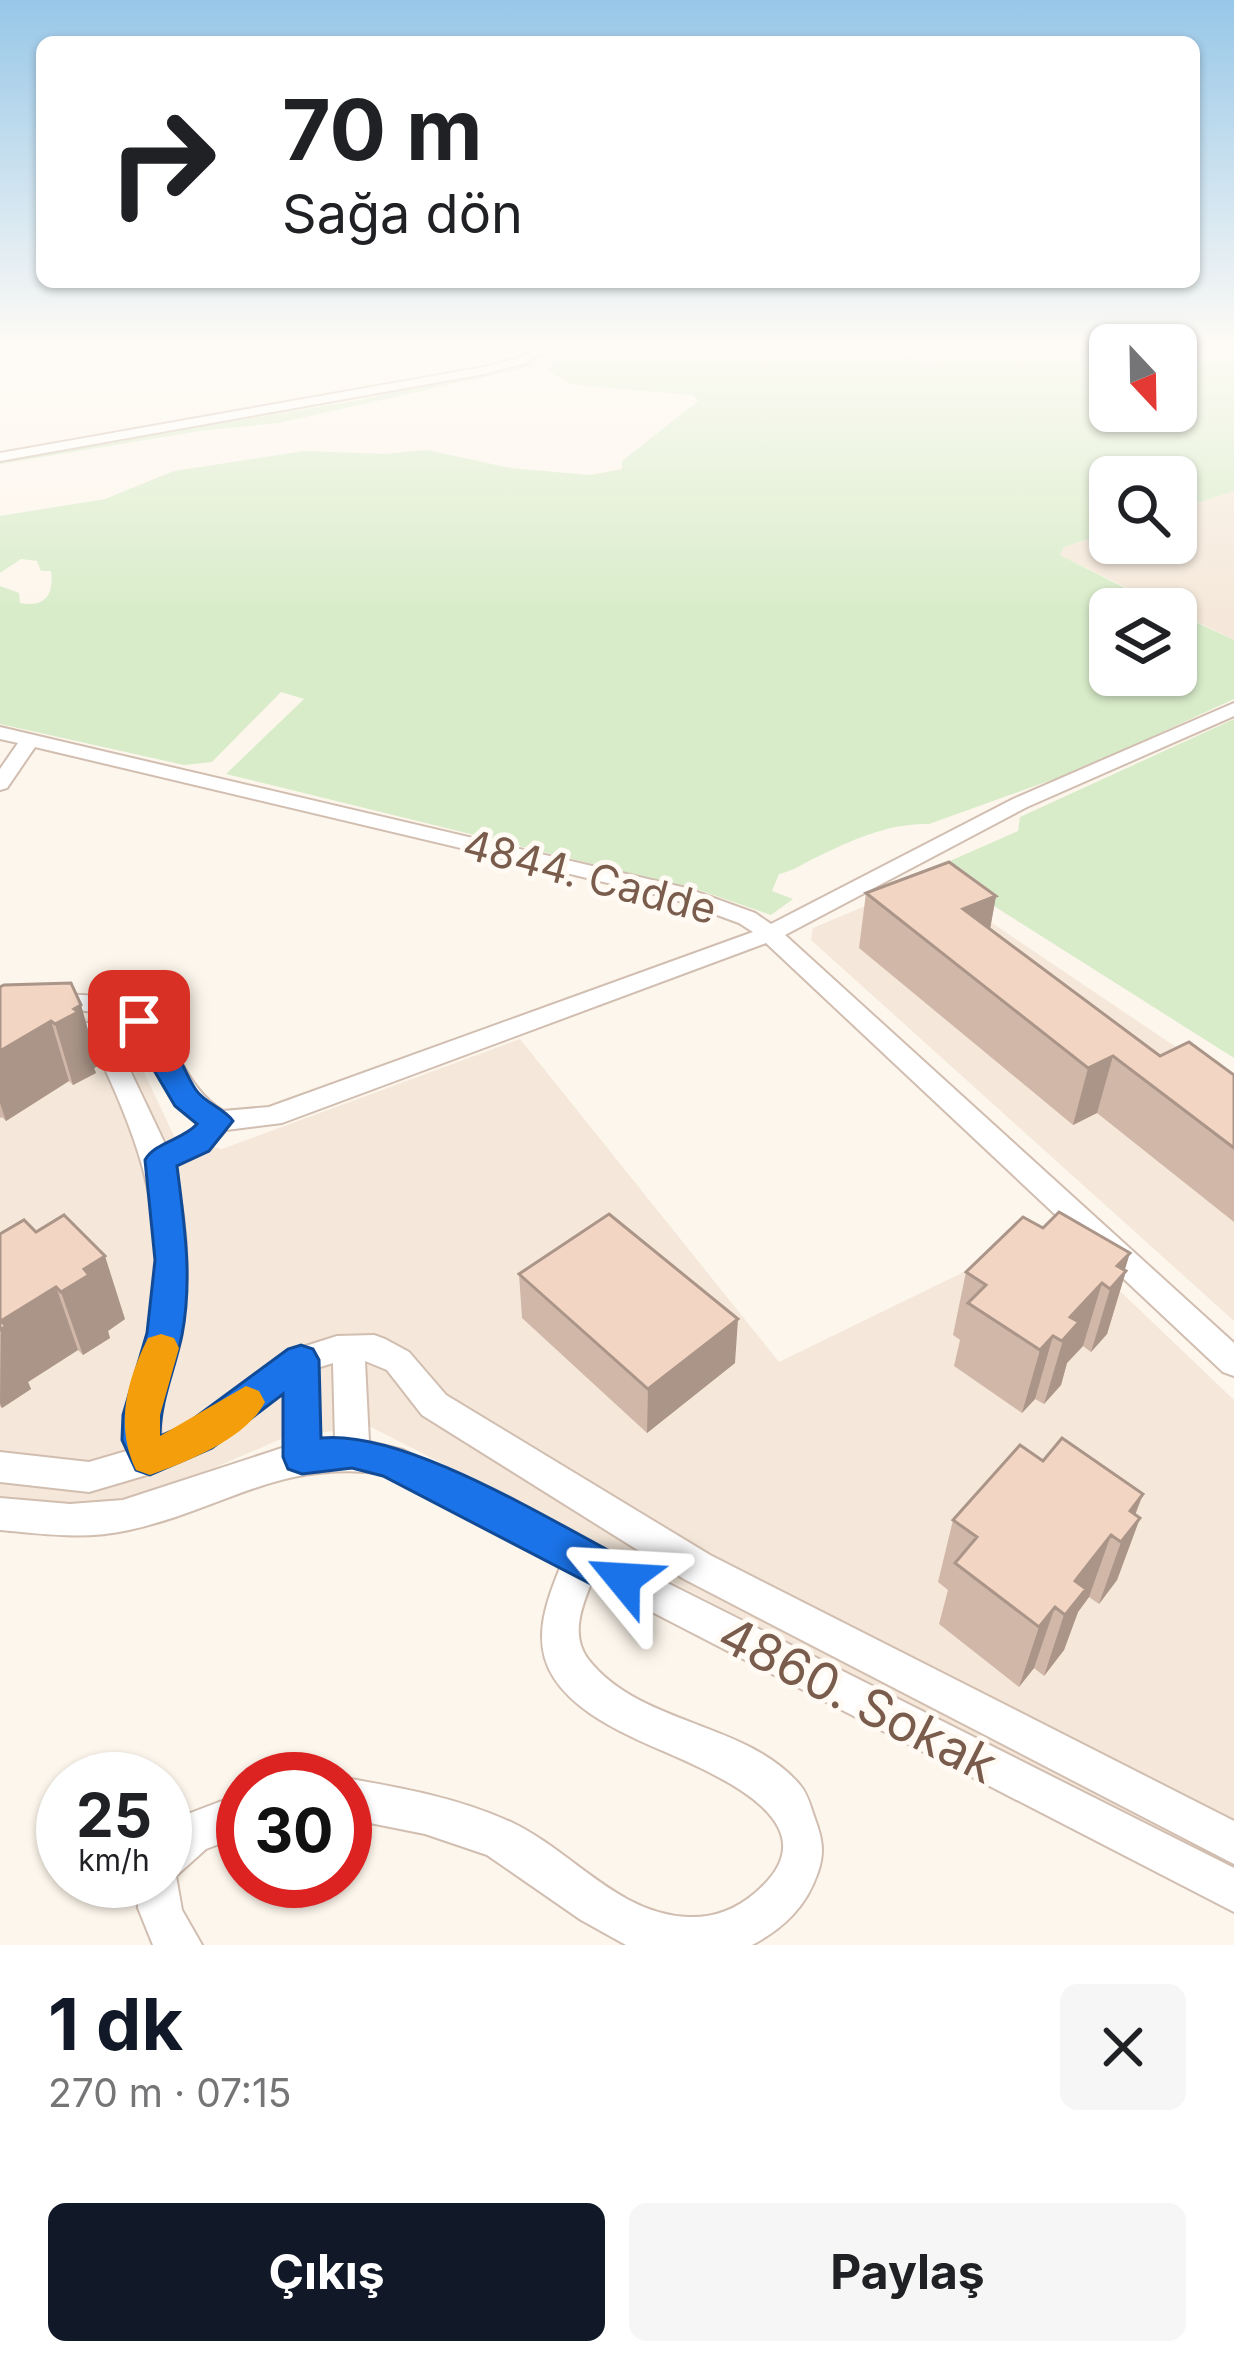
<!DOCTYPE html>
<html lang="tr">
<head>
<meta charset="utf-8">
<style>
  :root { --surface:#fff; --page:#f6f6f6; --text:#202124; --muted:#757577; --accent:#111827 }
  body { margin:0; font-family:Inter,sans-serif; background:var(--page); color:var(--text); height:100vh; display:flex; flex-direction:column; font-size:45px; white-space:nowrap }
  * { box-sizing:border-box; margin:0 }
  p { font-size:39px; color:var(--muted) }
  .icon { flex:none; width:66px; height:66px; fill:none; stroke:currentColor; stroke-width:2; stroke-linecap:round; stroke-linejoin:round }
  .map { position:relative; height:1945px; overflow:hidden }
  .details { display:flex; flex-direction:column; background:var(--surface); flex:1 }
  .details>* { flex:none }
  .hud { position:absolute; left:36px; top:36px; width:1164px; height:252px; border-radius:18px; box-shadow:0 3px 9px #0004; background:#fff; color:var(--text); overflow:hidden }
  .needle { width:78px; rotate:158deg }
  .tools { position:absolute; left:1089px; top:324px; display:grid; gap:24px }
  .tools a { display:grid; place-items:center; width:108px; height:108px; border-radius:18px; background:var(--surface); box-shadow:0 3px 9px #0004; font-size:60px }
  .speed { position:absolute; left:36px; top:1752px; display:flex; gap:24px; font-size:60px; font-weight:700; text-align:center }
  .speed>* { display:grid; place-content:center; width:156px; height:156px; border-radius:50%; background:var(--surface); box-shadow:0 3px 9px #0004; line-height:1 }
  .speed small { font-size:30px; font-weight:400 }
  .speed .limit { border:18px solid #d22; background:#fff; color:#111 }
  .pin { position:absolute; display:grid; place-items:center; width:102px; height:102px; color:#fff; margin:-51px; border-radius:24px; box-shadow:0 6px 18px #0006 }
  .me { position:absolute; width:132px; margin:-66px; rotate:297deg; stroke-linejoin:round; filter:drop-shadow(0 0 9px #0008) }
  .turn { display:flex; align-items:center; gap:42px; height:252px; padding:0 48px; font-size:54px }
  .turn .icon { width:156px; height:156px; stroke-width:2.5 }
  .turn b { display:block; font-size:84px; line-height:102px }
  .round { display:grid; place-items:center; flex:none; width:126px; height:126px; border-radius:18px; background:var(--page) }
  .summary { display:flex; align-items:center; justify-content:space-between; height:204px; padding:0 48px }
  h1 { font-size:72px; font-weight:700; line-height:90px; color:var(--accent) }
  .cta { display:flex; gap:24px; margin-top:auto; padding:24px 48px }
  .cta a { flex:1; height:138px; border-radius:18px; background:var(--accent); color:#fff; font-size:48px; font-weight:700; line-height:138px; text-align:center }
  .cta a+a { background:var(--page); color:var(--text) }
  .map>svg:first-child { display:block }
  .residential { fill:#f5e8da }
  .green { fill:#d8ecc9; fill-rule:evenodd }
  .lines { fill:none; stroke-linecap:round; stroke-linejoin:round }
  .street-casing { stroke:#d1beb0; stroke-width:4 }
  .street { fill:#fff; fill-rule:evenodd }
  .wall { fill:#d1b7a8 }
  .shaded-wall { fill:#aa9588 }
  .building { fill:#f3d5c3; stroke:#aa9588; stroke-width:3 }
  .route { fill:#1a73e8; stroke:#114b97; stroke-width:3 }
  .slow { fill:#f59e0b }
  .labels { text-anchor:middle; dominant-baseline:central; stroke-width:10; stroke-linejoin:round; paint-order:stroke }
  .street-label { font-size:42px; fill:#7a5c4d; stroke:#fffaf3 }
  .near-street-label { font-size:51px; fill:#7a5c4d; stroke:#fffaf3 }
</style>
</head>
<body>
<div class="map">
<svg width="1234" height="1945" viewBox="0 0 1234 1945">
  <rect width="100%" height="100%" fill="#fdf6ec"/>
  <!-- residential -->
  <path class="residential" d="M1234 491V640L1060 555 1064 547 1110 532V543H1176V510Z
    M934 884 1234 1086V1321L811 940 813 928 910 887Z
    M96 1018 124 1030 175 1138 222 1149 520 1039 779 1362 1054 1228 1234 1400V1871L371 1427 288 1436 193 1477 117 1503 46 1509 0 1503V1020Z"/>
  <!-- green -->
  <path class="green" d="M567 342H877C901 351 921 370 946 357L938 342H1234V491L1176 510V477H1110V532L1064 547 1060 555 1167 609H1110V675H1176V613L1234 640V699L1082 769 929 824C888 823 852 840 815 858 802 864 793 871 779 874L772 891 793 899 771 915 699 890 226 774 304 699 281 692 212 762 184 765 0 724V586L19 593 20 603C46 608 54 594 51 571H41L37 561 21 559 0 573V516L105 499 174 471 304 451 384 454 427 450 510 468 590 475 622 469V461L698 401 694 395 586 386 568 383 547 369 555 362 540 358ZM1110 345H1176V411H1110Z
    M524 363 539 365 278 423 200 431 0 464V460L360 400Z
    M1234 719V1058L934 868 1018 831 1020 817Z"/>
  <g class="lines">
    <defs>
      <path id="street" d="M548 342H561L526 363 484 374 0 461V453L484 367 518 358Z
        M1234 703V716L1027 807 785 935 1234 1343V1376L1223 1372 766 943 282 1123 226 1130 208 1150 173 1166C188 1222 191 1279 180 1336 172 1370 157 1403 161 1438L187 1427 290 1351 337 1336 374 1335 385 1339 409 1352 446 1395 710 1555 1234 1821V1864L684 1579 422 1415 387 1370 365 1361 369 1442 403 1450 1234 1868V1912L592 1581C582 1606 570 1635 588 1659 640 1726 746 1721 800 1785 808 1794 811 1808 815 1819 822 1838 825 1852 818 1872 806 1907 784 1928 752 1945H626L581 1920 487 1855 425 1834 345 1818V1779H342L345 1778C402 1788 459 1798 513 1823 573 1852 618 1914 688 1917 714 1918 735 1910 755 1893 848 1815 685 1763 634 1738 605 1724 572 1706 554 1678 530 1641 547 1601 561 1565L386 1474C279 1459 225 1509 129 1530 86 1540 43 1534 0 1530V1498L70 1504 123 1500 285 1447V1390L211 1447 150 1474 89 1492 0 1482V1452L89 1462 130 1450C118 1404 145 1358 152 1313 169 1211 133 1127 90 1037L16 1041 0 1047V1028L107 1022 166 1146 188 1136 201 1123C179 1109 168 1086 156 1064 117 993 68 1011 0 1015V999C65 996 131 979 171 1045 186 1070 197 1095 223 1111L269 1107 753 932 739 923 671 898 35 747 7 788 0 790V769L18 743 0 739V727L686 888 755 913 771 924 1013 799ZM333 1363 335 1441H319L317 1368Z
        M243 1793V1835L206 1849 176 1876 182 1910 202 1945H153L138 1908 136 1881H165V1830L177 1818Z"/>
    </defs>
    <!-- street casing -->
    <use href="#street" class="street-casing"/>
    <!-- street -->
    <use href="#street" class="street"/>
  </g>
  <!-- wall -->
  <path class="wall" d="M866 893 996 896 990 929 1160 1056 1234 1075V1222L1097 1113 1073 1125 859 948Z
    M0 987 81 1005 98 1066 94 1068 96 1073 73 1085 69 1081 6 1121 2 1117 0 1118Z
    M1043 1228 1126 1271 1107 1334 1091 1352 1083 1346 1067 1363 1061 1385 1044 1404 1035 1399 1022 1413 954 1366 960 1340 953 1335 966 1272Z
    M36 1232 125 1319 108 1331 110 1338 83 1355 78 1350 28 1382 31 1389 2 1408 0 1406V1234Z
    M519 1274 735 1363 647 1433 522 1318Z
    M1135 1515 1140 1518 1117 1580 1099 1604 1089 1597 1078 1612 1064 1650 1044 1676 1034 1668 1019 1687 939 1624 948 1590 938 1582 953 1520Z"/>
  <!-- shaded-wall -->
  <path class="shaded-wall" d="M996 896 986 951 954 964 963 909Z
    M81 1005 98 1066 94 1068 96 1073 73 1085 55 1024Z
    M51 1021 69 1081 6 1121 0 1103V1051Z
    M1113 1056 1097 1113 1073 1125 1088 1068Z
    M1130 1253 1123 1276 1126 1271 1107 1334 1091 1352 1117 1266Z
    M105 1256 125 1319 108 1331 110 1338 83 1355 61 1292 84 1269Z
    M1102 1283 1083 1346 1067 1363 1061 1385 1044 1404 1070 1317Z
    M56 1287 78 1350 28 1382 31 1389 2 1408 0 1403 1 1321Z
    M738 1319 735 1363 647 1433 648 1389Z
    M1053 1336 1035 1399 1022 1413 1040 1350Z
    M1143 1494 1128 1534 1140 1518 1117 1580 1099 1604 1121 1542 1130 1511Z
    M1111 1535 1089 1597 1078 1612 1064 1650 1044 1676 1075 1581Z
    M1055 1607 1034 1668 1019 1687 1039 1627Z"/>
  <!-- building -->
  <path class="building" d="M949 862 996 896 963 909 1160 1056 1189 1042 1234 1075V1148L1113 1056 1088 1068 866 893Z
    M71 983 81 1005 74 1009 78 1012 55 1024 51 1021 0 1051V987L4 985Z
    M1059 1212 1130 1253 1117 1266 1126 1271 1110 1289 1102 1283 1070 1317 1079 1322 1062 1341 1053 1336 1040 1350 968 1303 986 1285 966 1272 1023 1217 1043 1228Z
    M609 1214 738 1319 648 1389 519 1274Z
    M64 1215 105 1256 84 1269 89 1275 61 1292 56 1287 1 1321 6 1326 0 1330V1234L24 1220 36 1232Z
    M1062 1438 1143 1494 1130 1511 1140 1518 1121 1542 1111 1535 1075 1581 1086 1589 1065 1615 1055 1607 1039 1627 955 1563 977 1537 953 1520 1020 1445 1043 1461Z"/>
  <!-- sky -->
  <linearGradient id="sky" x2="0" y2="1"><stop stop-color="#97c7e8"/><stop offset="0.56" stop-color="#fefbf6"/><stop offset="1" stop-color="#fefbf6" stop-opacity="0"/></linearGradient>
  <rect width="1234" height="615" fill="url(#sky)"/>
  <!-- route -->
  <path class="route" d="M139 1011C171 1020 179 1066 196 1090 206 1104 224 1108 233 1121L209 1151 177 1166C184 1222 193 1278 182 1335 175 1369 160 1401 160 1436L185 1425 288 1349 301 1345 313 1349 319 1360 321 1438C407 1429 557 1525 638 1566L644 1579 638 1593 623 1599 608 1593 383 1476 352 1468 302 1474 288 1469 283 1457V1394L212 1448 150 1475 136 1470 122 1440 123 1415 147 1333 155 1260 145 1160C155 1142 183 1140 197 1124L175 1106 125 1021Z"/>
  <!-- slow -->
  <path class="slow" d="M161 1334 174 1338 179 1348 160 1415V1436L246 1386 259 1391 265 1402C246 1439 187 1462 150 1475L136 1470C115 1427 126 1381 148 1338Z"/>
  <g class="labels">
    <!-- street labels -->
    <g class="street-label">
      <text transform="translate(590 876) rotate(15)">4844. Cadde</text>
    </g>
    <!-- near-street labels -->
    <g class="near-street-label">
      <text transform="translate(858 1699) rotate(27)">4860. Sokak</text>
    </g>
  </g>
</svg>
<div class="tools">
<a><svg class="needle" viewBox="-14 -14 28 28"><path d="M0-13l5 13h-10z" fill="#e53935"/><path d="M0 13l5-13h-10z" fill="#757577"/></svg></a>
<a><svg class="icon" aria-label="search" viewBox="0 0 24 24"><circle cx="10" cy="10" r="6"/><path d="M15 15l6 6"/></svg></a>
<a><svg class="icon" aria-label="layers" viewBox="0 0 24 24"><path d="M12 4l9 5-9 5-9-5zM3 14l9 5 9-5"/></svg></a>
</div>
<div class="speed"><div>25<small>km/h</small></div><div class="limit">30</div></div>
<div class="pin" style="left:139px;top:1021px;background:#d93025"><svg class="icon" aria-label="arrive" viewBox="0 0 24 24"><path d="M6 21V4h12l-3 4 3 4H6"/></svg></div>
<svg class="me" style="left:623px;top:1579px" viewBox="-20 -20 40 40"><path d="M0-17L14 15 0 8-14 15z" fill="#1a73e8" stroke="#fff" stroke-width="4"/></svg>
<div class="hud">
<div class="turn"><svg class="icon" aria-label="right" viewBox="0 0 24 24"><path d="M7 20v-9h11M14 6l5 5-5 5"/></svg><div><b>70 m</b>Sağa dön</div></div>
</div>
</div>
<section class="details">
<div class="summary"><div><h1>1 dk</h1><p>270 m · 07:15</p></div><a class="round"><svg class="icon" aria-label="close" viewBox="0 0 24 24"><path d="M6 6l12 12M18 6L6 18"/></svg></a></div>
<div class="cta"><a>Çıkış</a><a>Paylaş</a></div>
</section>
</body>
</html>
